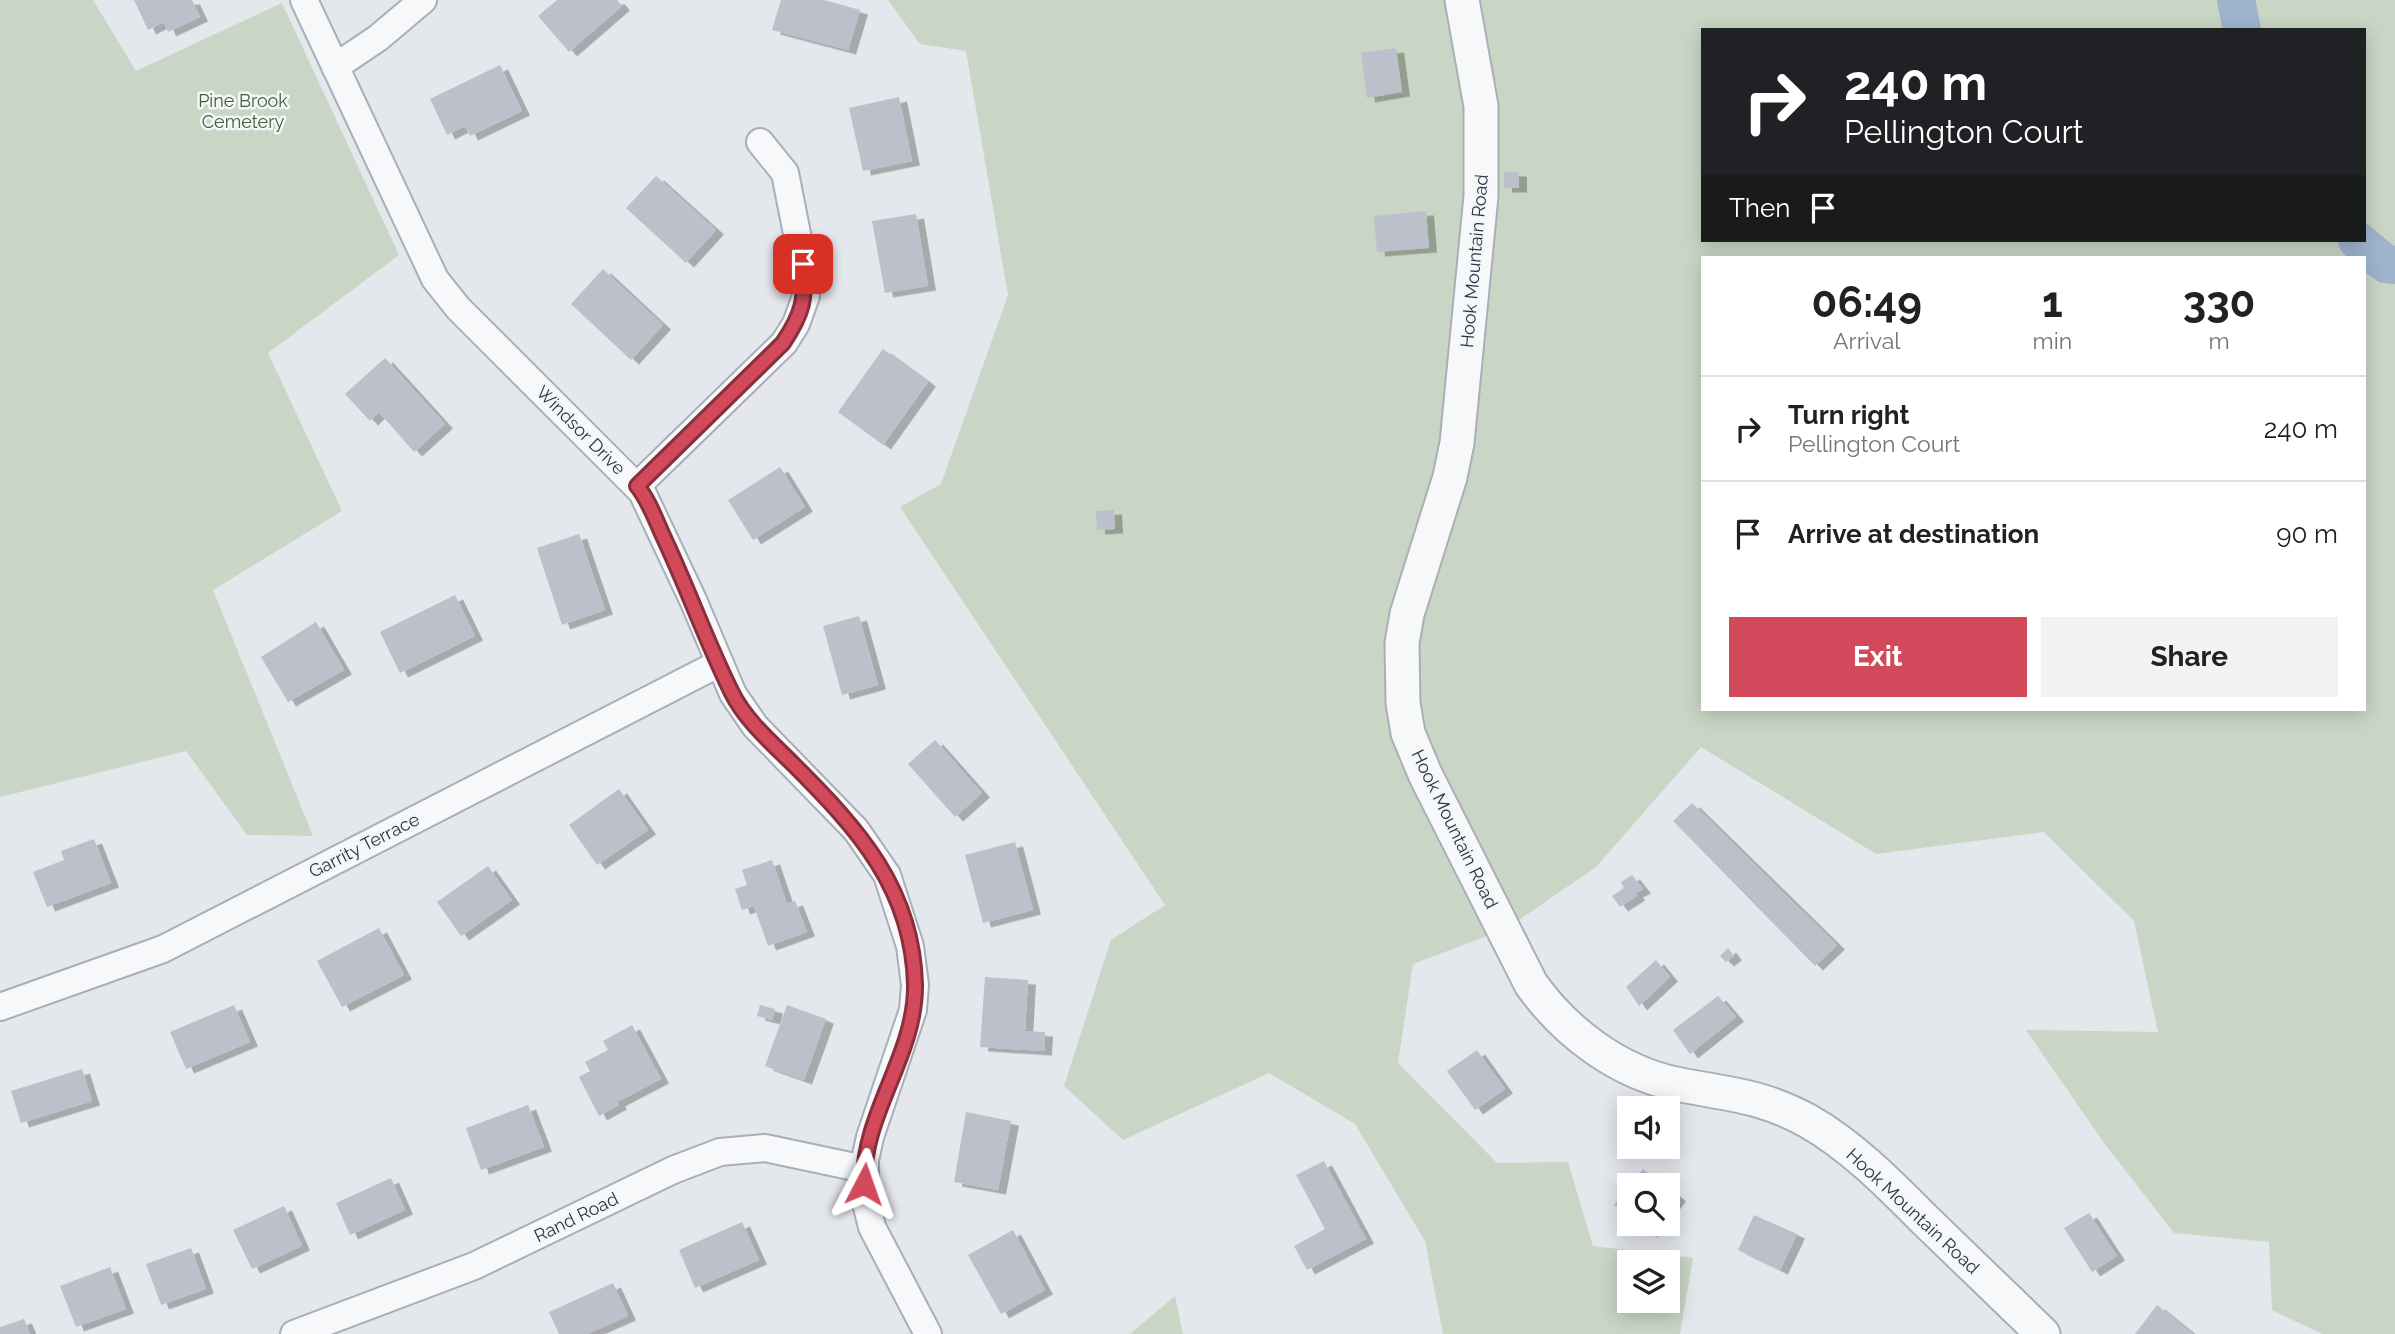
<!DOCTYPE html>
<html lang="en">
<head>
<meta charset="utf-8">
<style>
  :root { --surface:#fff; --page:#f2f2f2; --text:#202124; --muted:#757577; --line:#e0e0e0; --accent:#d1495b }
  body { margin:0; font-family:Raleway,sans-serif; background:var(--page); color:var(--text); height:100vh; display:flex; flex-direction:column; font-size:26px; white-space:nowrap }
  * { box-sizing:border-box; margin:0 }
  p { font-size:23px; color:var(--muted) }
  .icon { flex:none; width:38px; height:38px; fill:none; stroke:currentColor; stroke-width:2; stroke-linecap:round; stroke-linejoin:round }
  .map { position:relative; flex:1; overflow:hidden }
  .details { position:absolute; left:1701px; top:256px; width:665px; height:455px; display:flex; flex-direction:column; background:var(--surface); border-radius:0px; box-shadow:0 4px 18px #0003 }
  .details>* { flex:none }
  .top-card { position:absolute; left:1701px; top:28px; width:665px; height:214px; border-radius:0px; box-shadow:0 4px 18px #0003; background:#202124; color:#fff; overflow:hidden }
  .fabs { position:absolute; left:1617px; top:1096px; display:grid; gap:14px }
  .fabs a { display:grid; place-items:center; width:63px; height:63px; border-radius:0px; background:var(--surface); box-shadow:0 4px 18px #0003; font-size:35px }
  .pin { position:absolute; display:grid; place-items:center; width:60px; height:60px; color:#fff; margin:-30px; border-radius:14px; box-shadow:0 4px 10px #0006 }
  .me { position:absolute; width:77px; margin:-38px; rotate:4deg; stroke-linejoin:round; filter:drop-shadow(0 0 5px #0008) }
  .turn { display:flex; align-items:center; gap:24px; height:147px; padding:0 28px; font-size:32px }
  .turn .icon { width:91px; height:91px; stroke-width:2.5 }
  .turn b { display:block; font-size:49px; line-height:60px }
  .then { display:flex; align-items:center; height:66px; padding:0 28px; background:#0003; gap:14px; font-size:26px }
  .eta { display:flex; justify-content:space-evenly; align-items:center; height:119px; text-align:center }
  .eta b { font-size:42px; font-weight:700; line-height:49px }
  .action { display:flex; gap:14px; margin-top:auto; padding:14px 28px }
  .action a { flex:1; height:80px; border-radius:0px; background:var(--accent); color:#fff; font-size:28px; font-weight:700; line-height:80px; text-align:center }
  .action a+a { background:var(--page); color:var(--text) }
  ul { padding:0; list-style:none }
  li { display:flex; align-items:center; gap:21px; height:105px; padding:0 28px; border-top:2px solid var(--line) }
  li div { flex:1 }
  li b { display:block; font-size:26px }
  li em { font-style:normal }
  .map>svg:first-child { display:block }
  .green { fill:#c9d6c5; fill-rule:evenodd }
  .lines { fill:none; stroke-linecap:round; stroke-linejoin:round }
  .river { stroke:#9fb4cc; stroke-width:38 }
  .building { fill:#bbc0ca; filter:url(#shadow) }
  .minor-casing { stroke:#a9aeb7; stroke-width:30 }
  .tertiary-casing { stroke:#a9aeb7; stroke-width:37 }
  .minor { stroke:#f7f8fa; stroke-width:26 }
  .tertiary { stroke:#f7f8fa; stroke-width:33 }
  .route-casing { stroke:#882f3b; stroke-width:18 }
  .route { stroke:#d1495b; stroke-width:12 }
  .labels { text-anchor:middle; dominant-baseline:central; stroke-width:5; stroke-linejoin:round; paint-order:stroke }
  .park-label { font-size:18px; fill:#3f6138; stroke:#f4f6f9 }
  .street-label { font-size:18px; fill:#2b3445; stroke:#f4f6f9 }
</style>
</head>
<body>
<div class="map">
<svg width="2395" height="1334" viewBox="0 0 2395 1334">
  <defs>
    <filter id="shadow"><feDropShadow dx="8" dy="4.5" stdDeviation="0" flood-color="#0004"/></filter>
  </defs>
  <rect width="100%" height="100%" fill="#e4e7ec"/>
  <!-- green -->
  <path class="green" d="M0 0H93L136 71 282 3 399 255 268 353 342 511 213 590 313 836 247 835 186 751 0 797Z
    M888 0H2395V1334H2322L2272 1310 2269 1242 2174 1233 2104 1143 2026 1030 2158 1032 2134 921 2044 832 1876 854 1701 747 1596 867 1506 929 1413 964 1398 1063 1497 1163 1568 1162 1593 1246 1693 1258 1680 1334H1443L1425 1241 1355 1124 1269 1073 1123 1140 1064 1086 1111 940 1165 905 900 507 941 484 1008 295 966 51 920 44ZM1703 30H2364V240H1703ZM1703 257H2364V709H1703ZM1629 1262H1668V1300H1629Z
    M1175 1296 1183 1334H1130Z"/>
  <g class="lines">
    <!-- river -->
    <path class="river" d="M2236 0 2242 30
      M2357 240 2386 264 2395 265"/>
  </g>
  <!-- building -->
  <path class="building" d="M134 0H192L200 17 168 32 164 22 148 30Z
    M557 0H617L622 6 569 52 538 16Z
    M781 0H824L860 10 848 50 772 30Z
    M1396 48 1402 92 1367 98 1361 53Z
    M500 65 522 111 470 136 465 126 447 135 430 99Z
    M899 97 912 161 863 171 849 108Z
    M1504 172H1519V188H1504Z
    M656 176 716 230 686 263 626 208Z
    M1426 211 1429 248 1377 252 1374 216Z
    M916 214 928 286 885 293 872 221Z
    M603 269 663 325 631 360 571 304Z
    M883 349 928 382 883 445 838 412Z
    M385 358 445 424 414 452 379 412 370 421 345 394Z
    M780 467 805 507 753 540 728 500Z
    M1114 510 1115 529 1097 530 1096 511Z
    M579 534 605 610 562 625 537 548Z
    M455 595 475 636 400 673 380 632Z
    M859 616 878 685 842 695 823 626Z
    M316 622 344 670 288 702 261 657Z
    M935 740 982 793 955 817 908 764Z
    M619 789 648 830 597 865 569 825Z
    M1692 803 1837 945 1815 966 1673 821Z
    M94 839 111 883 47 907 33 872 64 860 61 851Z
    M1015 842 1033 910 983 923 965 855Z
    M772 860 787 904 795 901 807 932 768 946 754 906 742 910 735 889 747 885 742 870Z
    M488 866 512 900 461 936 437 902Z
    M1632 875 1643 889 1635 893 1637 896 1620 907 1612 896 1624 888 1621 882Z
    M379 928 404 975 342 1007 317 961Z
    M1728 948 1734 956 1726 962 1720 956Z
    M1656 960 1670 977 1639 1006 1626 987Z
    M985 977 1028 980 1025 1031 1045 1032 1044 1051 980 1047Z
    M1718 996 1736 1017 1690 1054 1673 1030Z
    M234 1005 250 1042 186 1069 170 1032Z
    M760 1005 775 1009 772 1020 757 1016Z
    M787 1005 826 1019 804 1080 765 1066Z
    M632 1025 661 1079 617 1102 619 1105 599 1116 579 1077 590 1071 585 1062 608 1050 603 1041Z
    M1477 1050 1505 1089 1475 1110 1447 1071Z
    M82 1069 92 1101 21 1123 11 1091Z
    M528 1105 544 1147 481 1170 466 1128Z
    M966 1112 1011 1121 998 1190 954 1182Z
    M1324 1161 1366 1239 1307 1270 1294 1246 1325 1229 1296 1175Z
    M1643 1169 1663 1185H1630Z
    M391 1178 405 1210 350 1235 336 1203Z
    M1629 1186V1217L1614 1205Z
    M1668 1188 1678 1197 1668 1210Z
    M284 1206 302 1246 252 1269 233 1230Z
    M2089 1213 2117 1256 2092 1272 2064 1228Z
    M1754 1215 1797 1234 1780 1270 1738 1250Z
    M742 1222 759 1260 695 1288 679 1250Z
    M1638 1223H1657L1649 1233Z
    M1013 1230 1045 1290 1001 1314 968 1255Z
    M191 1248 206 1289 161 1305 146 1264Z
    M110 1267 126 1309 76 1327 60 1286Z
    M613 1283 628 1316 587 1334H559L549 1312Z
    M2157 1305 2193 1334H2135Z
    M24 1319 30 1334H0V1327Z"/>
  <g class="lines">
    <defs>
      <path id="minor" d="M304 0 435 279 458 308 642 492 693 600 733 694 755 726 856 830 887 875 910 946 915 985 913 1010 870 1137 865 1160V1199L872 1227 928 1334
        M335 67 378 38 423 0
        M637 486 784 343 796 324 806 296 803 264 785 173 760 142
        M0 1007 163 949 720 663
        M294 1334 474 1266 673 1170 720 1152 765 1148 864 1169"/>
      <path id="tertiary" d="M1462 0 1481 106V196L1457 443 1450 477 1407 614 1402 643 1403 703 1408 733 1425 774 1531 984C1565 1032 1618 1072 1676 1084 1726 1094 1761 1095 1808 1121 1852 1146 1889 1184 1925 1220 1964 1258 2004 1296 2043 1334"/>
    </defs>
    <!-- minor casing -->
    <use href="#minor" class="minor-casing"/>
    <!-- tertiary casing -->
    <use href="#tertiary" class="tertiary-casing"/>
    <!-- minor -->
    <use href="#minor" class="minor"/>
    <!-- tertiary -->
    <use href="#tertiary" class="tertiary"/>
  </g>
  <g class="lines">
    <defs>
      <path id="route" d="M803 264C806 299 803 313 783 343L637 486C649 500 656 521 664 538 688 589 707 643 732 693 746 721 772 743 794 765 858 829 913 889 915 985 916 1055 862 1114 864 1184"/>
    </defs>
    <!-- route casing -->
    <use href="#route" class="route-casing"/>
    <!-- route -->
    <use href="#route" class="route"/>
  </g>
  <g class="labels">
    <!-- park labels -->
    <g class="park-label">
      <text x="243" y="100">Pine Brook<tspan x="243" dy="21">Cemetery</tspan></text>
    </g>
    <!-- street labels -->
    <g class="street-label">
      <text transform="translate(1474 261) rotate(-85)">Hook Mountain Road</text>
      <text transform="translate(581 430) rotate(45)">Windsor Drive</text>
      <text transform="translate(1455 829) rotate(64)">Hook Mountain Road</text>
      <text transform="translate(364 845) rotate(-27)">Garrity Terrace</text>
      <text transform="translate(1913 1211) rotate(43)">Hook Mountain Road</text>
      <text transform="translate(576 1217) rotate(-26)">Rand Road</text>
    </g>
  </g>
</svg>
<div class="fabs">
<a><svg class="icon" aria-label="sound" viewBox="0 0 24 24"><path d="M4 9h4l5-4v14l-5-4H4zM17 9q2 3 0 6"/></svg></a>
<a><svg class="icon" aria-label="search" viewBox="0 0 24 24"><circle cx="10" cy="10" r="6"/><path d="M15 15l6 6"/></svg></a>
<a><svg class="icon" aria-label="layers" viewBox="0 0 24 24"><path d="M12 4l9 5-9 5-9-5zM3 14l9 5 9-5"/></svg></a>
</div>
<div class="pin" style="left:803px;top:264px;background:#d93025"><svg class="icon" aria-label="arrive" viewBox="0 0 24 24"><path d="M6 21V4h12l-3 4 3 4H6"/></svg></div>
<svg class="me" style="left:864px;top:1184px" viewBox="-20 -20 40 40"><path d="M0-17L14 15 0 8-14 15z" fill="#d1495b" stroke="#fff" stroke-width="4"/></svg>
<div class="top-card">
<div class="turn"><svg class="icon" aria-label="right" viewBox="0 0 24 24"><path d="M7 20v-9h11M14 6l5 5-5 5"/></svg><div><b>240 m</b>Pellington Court</div></div>
<div class="then">Then<svg class="icon" aria-label="arrive" viewBox="0 0 24 24"><path d="M6 21V4h12l-3 4 3 4H6"/></svg></div>
</div>
<section class="details">
<div class="eta">
<div><b>06:49</b><p>Arrival</p></div>
<div><b>1</b><p>min</p></div>
<div><b>330</b><p>m</p></div>
</div>
<ul>
<li><svg class="icon" aria-label="right" viewBox="0 0 24 24"><path d="M7 20v-9h11M14 6l5 5-5 5"/></svg><div><b>Turn right</b><p>Pellington Court</p></div><em>240 m</em></li>
<li><svg class="icon" aria-label="arrive" viewBox="0 0 24 24"><path d="M6 21V4h12l-3 4 3 4H6"/></svg><div><b>Arrive at destination</b></div><em>90 m</em></li>
</ul>
<div class="action"><a>Exit</a><a>Share</a></div>
</section>
</div>
</body>
</html>
